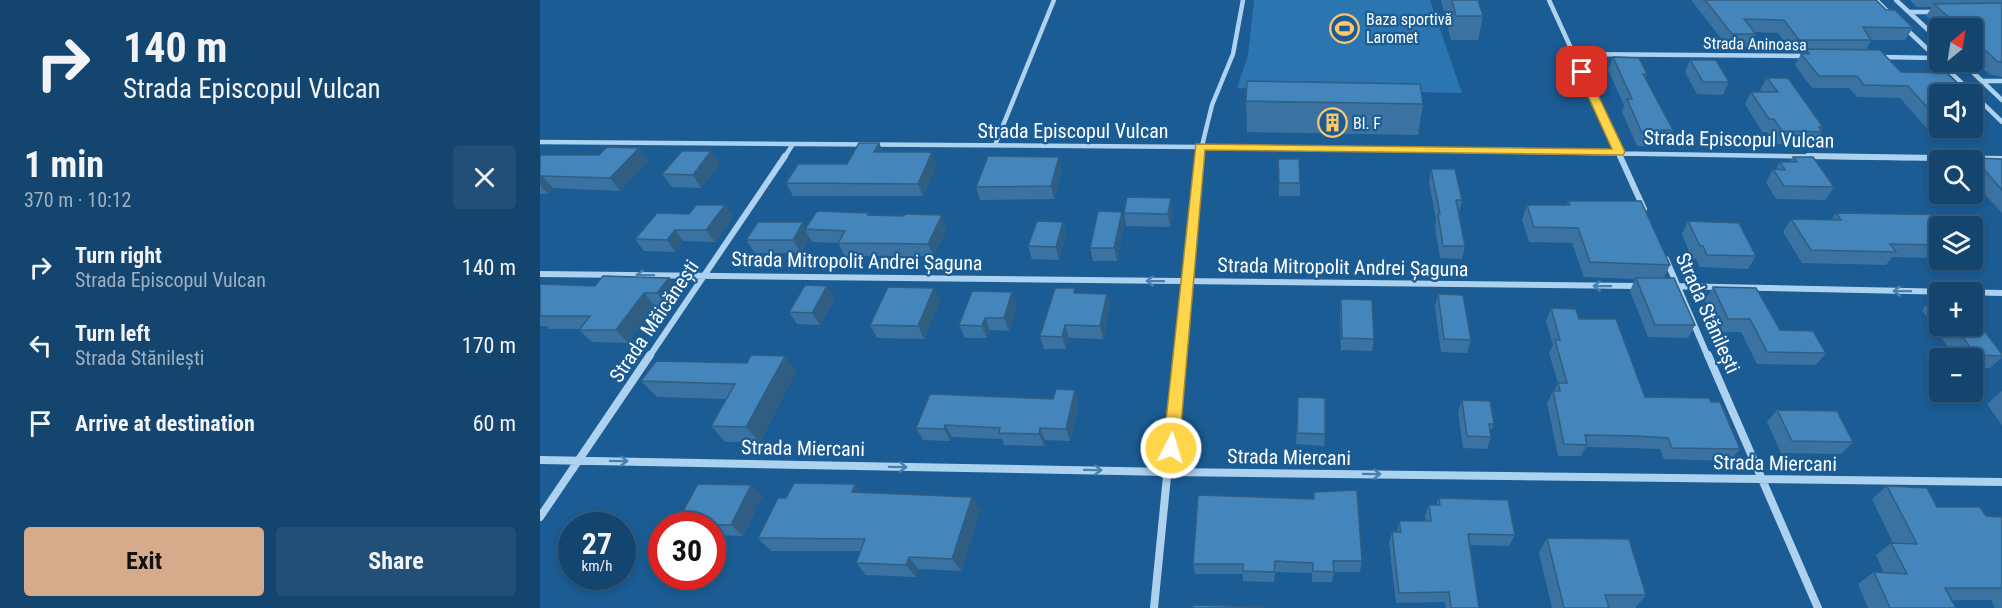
<!DOCTYPE html>
<html lang="en">
<head>
<meta charset="utf-8">
<style>
  :root { --surface:#14456f; --page:#214f77; --text:#f1f3f6; --muted:#9db1c3; --line:#335d82; --accent:#d6ab8b }
  body { margin:0; font-family:"Roboto Condensed",sans-serif; background:var(--page); color:var(--text); height:100vh; display:flex; flex-direction:column; font-size:22px; white-space:nowrap }
  * { box-sizing:border-box; margin:0 }
  p { font-size:20px; color:var(--muted) }
  .icon { flex:none; width:33px; height:33px; fill:none; stroke:currentColor; stroke-width:2; stroke-linecap:round; stroke-linejoin:round }
  .map { position:relative; flex:1; overflow:hidden }
  .details { display:flex; flex-direction:column; background:var(--surface); width:540px }
  .details>* { flex:none }
  .guide { background:#14456f; color:var(--text); overflow:hidden }
  .needle { width:39px; rotate:30deg }
  .controls { position:absolute; left:1389px; top:18px; display:grid; gap:12px }
  .controls a { display:grid; place-items:center; width:54px; height:54px; border-radius:6px; background:var(--surface); box-shadow:0 3px 9px #0003,0 0 0 2px var(--line); font-size:30px }
  .speed { position:absolute; left:18px; top:512px; display:flex; gap:12px; font-size:30px; font-weight:700; text-align:center }
  .speed>* { display:grid; place-content:center; width:78px; height:78px; border-radius:50%; background:var(--surface); box-shadow:0 3px 9px #0003,0 0 0 2px var(--line); line-height:1 }
  .speed small { font-size:15px; font-weight:400 }
  .speed .limit { border:9px solid #d22; background:#fff; color:#111 }
  .pin { position:absolute; display:grid; place-items:center; width:51px; height:51px; color:#fff; margin:-26px; border-radius:12px; box-shadow:0 3px 9px #0006 }
  .me { position:absolute; width:66px; margin:-33px; rotate:5deg; stroke-linejoin:round; filter:drop-shadow(0 0 4px #0008) }
  .turn { display:flex; align-items:center; gap:21px; height:126px; padding:0 24px; font-size:27px }
  .turn .icon { width:78px; height:78px; stroke-width:2.5 }
  .turn b { display:block; font-size:42px; line-height:51px }
  .round { display:grid; place-items:center; flex:none; width:63px; height:63px; border-radius:6px; background:var(--page) }
  .overview { display:flex; align-items:center; justify-content:space-between; height:102px; padding:0 24px }
  h1 { font-size:36px; font-weight:700; line-height:45px }
  .action { display:flex; gap:12px; margin-top:auto; padding:12px 24px }
  .action a { flex:1; height:69px; border-radius:6px; background:var(--accent); color:#111; font-size:24px; font-weight:700; line-height:69px; text-align:center }
  .action a+a { background:var(--page); color:var(--text) }
  ul { padding:0; list-style:none }
  li { display:flex; align-items:center; gap:18px; height:78px; padding:0 24px }
  li div { flex:1 }
  li b { display:block; font-size:22px }
  li em { font-style:normal }
  main { display:flex; flex:1; min-height:0 }
  .map>svg:first-child { display:block }
  .green { fill:#2b75b0 }
  .lines { fill:none; stroke-linecap:round; stroke-linejoin:round }
  .minor-far2 { stroke:#add2ef; stroke-width:4.5 }
  .minor-far1 { stroke:#add2ef; stroke-width:6 }
  .minor { stroke:#add2ef; stroke-width:8 }
  .wall { fill:#3a73a1 }
  .shaded-wall { fill:#305e83 }
  .building { fill:#4486bb; stroke:#305e83; stroke-width:1.5 }
  .oneway { stroke:#477faf }
  .route { fill:#ffd54a; stroke:#a68a30; stroke-width:1.5 }
  .labels { text-anchor:middle; dominant-baseline:central; stroke-width:4.5; stroke-linejoin:round; paint-order:stroke }
  .far-poi-label { font-size:16px; fill:#fff; stroke:#1b5c94; text-anchor:start }
  .far-street-label { font-size:16px; fill:#fff; stroke:#1b5c94 }
  .street-label { font-size:20px; fill:#fff; stroke:#1b5c94 }
</style>
</head>
<body>
<main>
<section class="details">
<div class="guide">
<div class="turn"><svg class="icon" aria-label="right" viewBox="0 0 24 24"><path d="M7 20v-9h11M14 6l5 5-5 5"/></svg><div><b>140 m</b>Strada Episcopul Vulcan</div></div>
</div>
<div class="overview"><div><h1>1 min</h1><p>370 m · 10:12</p></div><a class="round"><svg class="icon" aria-label="close" viewBox="0 0 24 24"><path d="M6 6l12 12M18 6L6 18"/></svg></a></div>
<ul>
<li><svg class="icon" aria-label="right" viewBox="0 0 24 24"><path d="M7 20v-9h11M14 6l5 5-5 5"/></svg><div><b>Turn right</b><p>Strada Episcopul Vulcan</p></div><em>140 m</em></li>
<li><svg class="icon" aria-label="left" viewBox="0 0 24 24"><path d="M17 20v-9H6M10 6l-5 5 5 5"/></svg><div><b>Turn left</b><p>Strada Stănilești</p></div><em>170 m</em></li>
<li><svg class="icon" aria-label="arrive" viewBox="0 0 24 24"><path d="M6 21V4h12l-3 4 3 4H6"/></svg><div><b>Arrive at destination</b></div><em>60 m</em></li>
</ul>
<div class="action"><a>Exit</a><a>Share</a></div>
</section>
<div class="map">
<svg width="1462" height="608" viewBox="0 0 1462 608">
  <rect width="100%" height="100%" fill="#1b5c94"/>
  <!-- green -->
  <path class="green" d="M714 0H890L922 93 697 88 708 55Z"/>
  <g class="lines">
    <!-- minor-far2 -->
    <path class="minor-far2" d="M1009 0 1081 158
      M1336 0 1351 15
      M1356 0 1400 41
      M1369 12H1396
      M1365 28 1400 61
      M1033 54 1267 56
      M1340 57 1396 58
      M1400 62 1462 122
      M1422 62 1462 100
      M1443 81H1462
      M0 142 660 147 1368 158
      M455 145 514 0
      M244 158 253 144
      M659 158 672 105 693 54 703 0"/>
    <!-- minor-far1 -->
    <path class="minor-far1" d="M1080 156 1104 209
      M1268 156 1462 159
      M1126 259 1168 357
      M0 274 1098 286
      M1130 286 1462 293
      M109 357 245 156
      M639 357 659 156"/>
    <!-- minor -->
    <path class="minor" d="M1168 355 1278 608
      M0 460 629 472 1462 482
      M0 517 110 355
      M614 608 639 355"/>
  </g>
  <!-- wall -->
  <path class="wall" d="M901 0H938L943 16 938 40H911Z
    M1151 0H1336L1346 10 1373 28 1365 40H1331L1326 50 1361 72 1428 94H1400V128H1430L1427 132 1389 131 1360 98 1317 97 1309 88H1272L1255 65 1261 54H1263L1264 52H1252L1238 33 1214 32 1216 34 1210 47 1187 46Z
    M1370 0H1462V77L1449 74 1432 59V28H1400L1386 16 1392 7H1377Z
    M1073 57 1107 74 1105 78 1133 130 1127 143H1118L1117 146H1097L1082 112 1084 105 1068 70Z
    M1150 60 1189 82 1183 95 1157 94 1145 72Z
    M1227 78 1283 127 1281 130 1282 132 1274 144H1235L1227 132H1222L1205 104 1211 92H1221L1220 90Z
    M706 101 883 104 878 135 707 132Z
    M339 143 343 152 397 165 383 196H253L246 183 307 164Z
    M99 148 108 161 80 191 13 188 8 194H0V156L59 155Z
    M171 151 180 164 161 188 132 187 122 174Z
    M1253 157 1294 187 1285 200 1236 199 1226 182 1233 169H1236L1240 162H1250Z
    M1434 158 1462 159V213L1432 180V160Z
    M738 159 760 183V196H739Z
    M891 169 922 200 919 213 925 246 922 259 900 258 895 227 896 220 889 182Z
    M522 170 514 199 440 200 436 187Z
    M1028 201 1130 265 1124 278 1155 325 1148 338 1108 337 1090 291 1095 279 1044 277 1032 243 989 242 982 220 987 205H1027Z
    M185 205 193 217 175 242 143 241 135 252 104 251 95 239 149 214Z
    M633 211 630 227 586 226 584 213Z
    M582 212 584 224 577 261H553L550 248Z
    M1296 213 1400 226V258L1352 257 1346 265 1262 263 1243 232 1251 219 1291 220Z
    M330 215 407 228 394 256H305L298 243 272 242 269 237 261 253H215L206 240 263 222 266 227Z
    M1148 221 1216 256 1208 269 1160 267 1156 259H1152L1142 234Z
    M523 222 526 235 519 260 492 259 488 246Z
    M1432 231 1445 245 1433 258H1432Z
    M0 284 139 291 128 306H115L88 343 52 342 39 330 40 329H9L7 326H0Z
    M1173 287 1240 330 1286 353 1276 365 1217 364 1201 332H1180L1165 300Z
    M536 293 567 294 570 306 563 339 529 338 526 349H504L500 336Z
    M898 294 931 340 927 353 901 352 895 307Z
    M1394 297H1400V326H1432L1462 354V357L1450 368H1432V358H1416L1382 310Z
    M295 299 280 325 257 324 249 312Z
    M801 299 834 339 832 351 801 350 800 311Z
    M400 300 384 339 337 338 330 325Z
    M477 304 469 331 450 330 447 338H425L419 325Z
    M1011 308 1039 319 1105 397 1171 402 1200 449 1190 461 1124 459 1120 449 1090 448 1046 447 1041 456H1018L1007 403 1013 391H1014L1018 383 1009 353 1013 345 1006 321Z
    M245 356 256 372 220 442H185L171 426 186 399 117 397 101 381Z
    M1462 391V425L1447 404Z
    M758 397 785 434 784 446 756 444Z
    M922 400 954 424 950 433 951 437 947 449 923 448 918 412Z
    M539 402 530 441 505 440 504 446 464 445 462 439 412 437 410 441 383 440 376 428Z
    M1237 410 1313 442 1301 454 1241 453 1227 422Z
    M211 485 222 496 203 536 172 535V525H137L136 524Z
    M1347 486 1397 507 1446 516 1462 517V608H1455L1451 600H1411L1416 608H1328L1318 584 1334 572 1344 573 1336 555 1351 543H1353L1332 499Z
    M321 492 440 510 421 571 378 569 376 577 326 575 316 563 320 551H231L218 538 246 498Z
    M774 492 822 561 820 572H794L792 582H772V573L735 572 734 582 703 581V574H655L653 564 773 499Z
    M899 498 975 535 969 546 930 545 939 608H906L905 602 856 603 849 543 852 532H857L859 521H886L885 516 889 505H896Z
    M1007 538 1106 595 1095 608H1012L999 553Z"/>
  <!-- shaded-wall -->
  <path class="shaded-wall" d="M339 143 345 156 334 152Z
    M99 148 108 161 80 191 70 178Z
    M171 151 180 164 161 188 153 175Z
    M392 152 397 165 383 196 378 184Z
    M519 157 522 170 514 199 511 186Z
    M2 176 13 188 8 194 0 185V177Z
    M631 198 633 211 630 227 628 214Z
    M185 205 193 217 175 242 166 230Z
    M582 212 584 224 577 261 574 248Z
    M402 215 407 228 394 256 388 244Z
    M263 222 268 230 265 229 269 237 261 253 253 240Z
    M523 222 526 235 519 260 516 247Z
    M135 230 143 241 135 252 127 240Z
    M129 278 139 291 128 306 117 293Z
    M287 286 295 299 280 325 272 313Z
    M394 288 400 300 384 339 378 326Z
    M472 292 477 304 469 331 464 318Z
    M104 293 115 306 88 343 76 330Z
    M567 294 570 306 563 339 560 326Z
    M445 318 450 330 447 338 442 326Z
    M525 325 529 338 526 349 522 337Z
    M245 356 256 372 220 442 206 427Z
    M535 390 539 402 530 441 526 429Z
    M405 425 412 437 410 441 404 429Z
    M500 428 505 440 504 446 499 434Z
    M315 484 326 498 312 492Z
    M211 485 222 496 203 536 191 525Z
    M432 497 440 510 421 571 412 559Z
    M369 557 378 569 376 577 366 565Z"/>
  <!-- building -->
  <path class="building" d="M912 0H938L943 16H916Z
    M1165 0H1336L1346 10H1355L1373 28 1323 27 1331 40H1259L1244 20 1204 19 1216 34H1192Z
    M1462 3V62H1458L1432 38V28H1421L1394 4Z
    M1266 49 1340 50 1361 72 1407 73 1428 94H1400V119H1398L1368 86 1324 85 1317 76H1279L1261 54H1269Z
    M1073 57 1099 58 1107 74H1103L1133 130H1121L1122 133H1102L1087 99H1092Z
    M1150 60H1176L1189 82H1163Z
    M1227 78H1248L1283 127H1279L1282 132 1242 131 1234 119H1229L1211 92H1238Z
    M707 81 880 84 883 104 706 101Z
    M319 143H339L334 152H392L378 184 246 183 258 164H307Z
    M67 147 99 148 70 178 2 176 0 177V156L2 155H59Z
    M142 151H171L153 175 122 174Z
    M448 156 519 157 511 186 436 187Z
    M1253 157H1273L1294 187 1244 186 1233 169 1245 170 1240 162H1257Z
    M1434 158 1462 159V190Z
    M738 159H759L760 183H739Z
    M891 169H915L922 200H916L925 246H903L898 214H900Z
    M587 197 631 198 628 214 584 213Z
    M1028 201H1101L1130 265 1050 262 1038 228 994 227 987 205H1030Z
    M156 205H185L166 230H135L127 240 95 239 117 213 149 214Z
    M277 211 329 213 328 215 364 216 365 214 402 215 388 244 298 243 305 231 265 229Z
    M558 211 582 212 574 248H550Z
    M1296 213 1419 215 1429 226H1400V245L1350 244 1356 252 1271 250 1251 219 1301 220Z
    M497 221 523 222 516 247 488 246Z
    M1148 221 1199 223 1216 256 1167 255 1163 246H1160Z
    M218 222H263L253 240H206Z
    M1432 231 1445 245H1432Z
    M63 276 129 278 117 293H104L76 330H39L50 316H0V284L55 286Z
    M1096 278H1134L1155 325H1115Z
    M265 285 287 286 272 313 249 312Z
    M348 287 394 288 378 326 330 325Z
    M1173 287 1216 288 1240 330 1273 331 1286 353 1227 352 1210 319H1188Z
    M515 288H535L534 293 567 294 560 326 525 325 522 337 500 336Z
    M432 291 472 292 464 318H445L442 326 419 325Z
    M898 294 923 295 931 340 904 339Z
    M1394 297H1400V305Z
    M801 299 832 300 834 339 802 338Z
    M1011 308 1036 309 1039 319H1076L1105 397 1169 398 1171 402H1180L1200 449 1132 448 1128 438 1097 436 1045 435 1047 445 1024 444 1013 391H1020L1018 383H1027L1015 340H1020Z
    M1432 315 1462 354V356L1436 355 1414 326H1432Z
    M211 355 245 356 206 427 171 426 195 384 101 381 116 361 207 363Z
    M516 389 535 390 526 429 500 428 499 434 459 433 460 428 405 425 404 429 376 428 390 394 513 399Z
    M758 397 785 398V434L757 433Z
    M922 400 950 401 954 424H949L951 437 927 436Z
    M1237 410 1297 411 1313 442 1252 441Z
    M254 483 315 484 312 492 432 497 412 559 369 557 366 565 316 563 325 539 218 538 238 498H246Z
    M158 484 211 485 191 525 136 524Z
    M1347 486 1387 488 1397 507H1440L1446 516 1462 517V588H1405L1416 608H1350L1334 572 1367 574 1351 543 1377 544Z
    M817 490 822 561H793L794 572 773 571V563L735 561 734 572 703 571V564H653L658 495 774 499V492Z
    M899 498 968 500 975 535 928 534 939 608H911L909 592 859 593 852 532H861L859 521H891L889 505H900Z
    M1007 538 1089 539 1106 595H1065L1069 608H1024Z
    M653 605 726 607V608H653Z"/>
  <!-- one-way arrows -->
  <defs><path id="oneway-shaft" d="M-6 0H5M1.5-3L5.5 0L1.5 3" fill="none" stroke-width="1.6" stroke-linecap="round" stroke-linejoin="round" transform="scale(1.5)"/></defs>
  <g class="oneway">
    <use href="#oneway-shaft" transform="translate(105 275) rotate(-179)"/>
    <use href="#oneway-shaft" transform="translate(615 281) rotate(-179)"/>
    <use href="#oneway-shaft" transform="translate(1062 286) rotate(-179)"/>
    <use href="#oneway-shaft" transform="translate(1362 291) rotate(-179)"/>
    <use href="#oneway-shaft" transform="translate(79 461) rotate(1)"/>
    <use href="#oneway-shaft" transform="translate(358 467) rotate(1)"/>
    <use href="#oneway-shaft" transform="translate(553 470) rotate(1)"/>
    <use href="#oneway-shaft" transform="translate(832 474) rotate(1)"/>
  </g>
  <!-- route -->
  <path class="route" d="M1038 70 1047 72 1085 152 1083 155 665 150 639 448 637 453H626L623 448 656 144 1072 149 1037 72Z"/>
  <!-- icons -->
  <defs>
    <symbol id="stadium-ring" viewBox="-11 -11 22 22"><circle r="9.5" fill="#1b5c94" stroke="#ffc56b" stroke-width="1.5"/><path d="M0-5a6.5 5 0 1 0 0 10a6.5 5 0 1 0 0-10ZM-3.5-1.8h7v3.6h-7Z" fill="#ffc56b"/></symbol>
    <symbol id="building-ring" viewBox="-11 -11 22 22"><circle r="9.5" fill="#1b5c94" stroke="#ffc56b" stroke-width="1.5"/><path d="M-4-6H4V6H1V3H-1V6H-4ZM-2.5-4.3h1.7v1.8h-1.7ZM.8-4.3h1.7v1.8H.8ZM-2.5-1h1.7V.8h-1.7ZM.8-1h1.7V.8H.8Z" fill="#ffc56b"/></symbol>
  </defs>
  <g fill-rule="evenodd">
    <use href="#stadium-ring" x="788" y="12" width="33" height="33"/>
    <use href="#building-ring" x="776" y="106" width="33" height="33"/>
  </g>
  <g class="labels">
    <!-- far-poi labels -->
    <g class="far-poi-label">
      <text x="826" y="19">Baza sportivă<tspan x="826" dy="18">Laromet</tspan></text>
      <text x="813" y="123">Bl. F</text>
    </g>
    <!-- far-street labels -->
    <g class="far-street-label">
      <text transform="translate(1215 44) rotate(1)">Strada Aninoasa</text>
    </g>
    <!-- street labels -->
    <g class="street-label">
      <text x="533" y="131">Strada Episcopul Vulcan</text>
      <text transform="translate(1199 139) rotate(1)">Strada Episcopul Vulcan</text>
      <text transform="translate(317 261) rotate(1)">Strada Mitropolit Andrei Șaguna</text>
      <text transform="translate(803 267) rotate(1)">Strada Mitropolit Andrei Șaguna</text>
      <text transform="translate(1168 313) rotate(66)">Strada Stănilești</text>
      <text transform="translate(114 321) rotate(-56)">Strada Măicănești</text>
      <text transform="translate(263 448) rotate(1)">Strada Miercani</text>
      <text transform="translate(749 457) rotate(1)">Strada Miercani</text>
      <text transform="translate(1235 463) rotate(1)">Strada Miercani</text>
    </g>
  </g>
</svg>
<div class="controls">
<a><svg class="needle" viewBox="-14 -14 28 28"><path d="M0-13l5 13h-10z" fill="#e53935"/><path d="M0 13l5-13h-10z" fill="#9db1c3"/></svg></a>
<a><svg class="icon" aria-label="sound" viewBox="0 0 24 24"><path d="M4 9h4l5-4v14l-5-4H4zM17 9q2 3 0 6"/></svg></a>
<a><svg class="icon" aria-label="search" viewBox="0 0 24 24"><circle cx="10" cy="10" r="6"/><path d="M15 15l6 6"/></svg></a>
<a><svg class="icon" aria-label="layers" viewBox="0 0 24 24"><path d="M12 4l9 5-9 5-9-5zM3 14l9 5 9-5"/></svg></a>
<a>+</a>
<a>−</a>
</div>
<div class="speed"><div>27<small>km/h</small></div><div class="limit">30</div></div>
<div class="pin" style="left:1042px;top:72px;background:#d93025"><svg class="icon" aria-label="arrive" viewBox="0 0 24 24"><path d="M6 21V4h12l-3 4 3 4H6"/></svg></div>
<svg class="me" style="left:631px;top:448px" viewBox="-20 -20 40 40"><circle r="17" fill="#ffd54a" stroke="#fff" stroke-width="3"/><path d="M0-11L8 9 0 5-8 9z" fill="#fff"/></svg>
</div>
</main>
</body>
</html>
